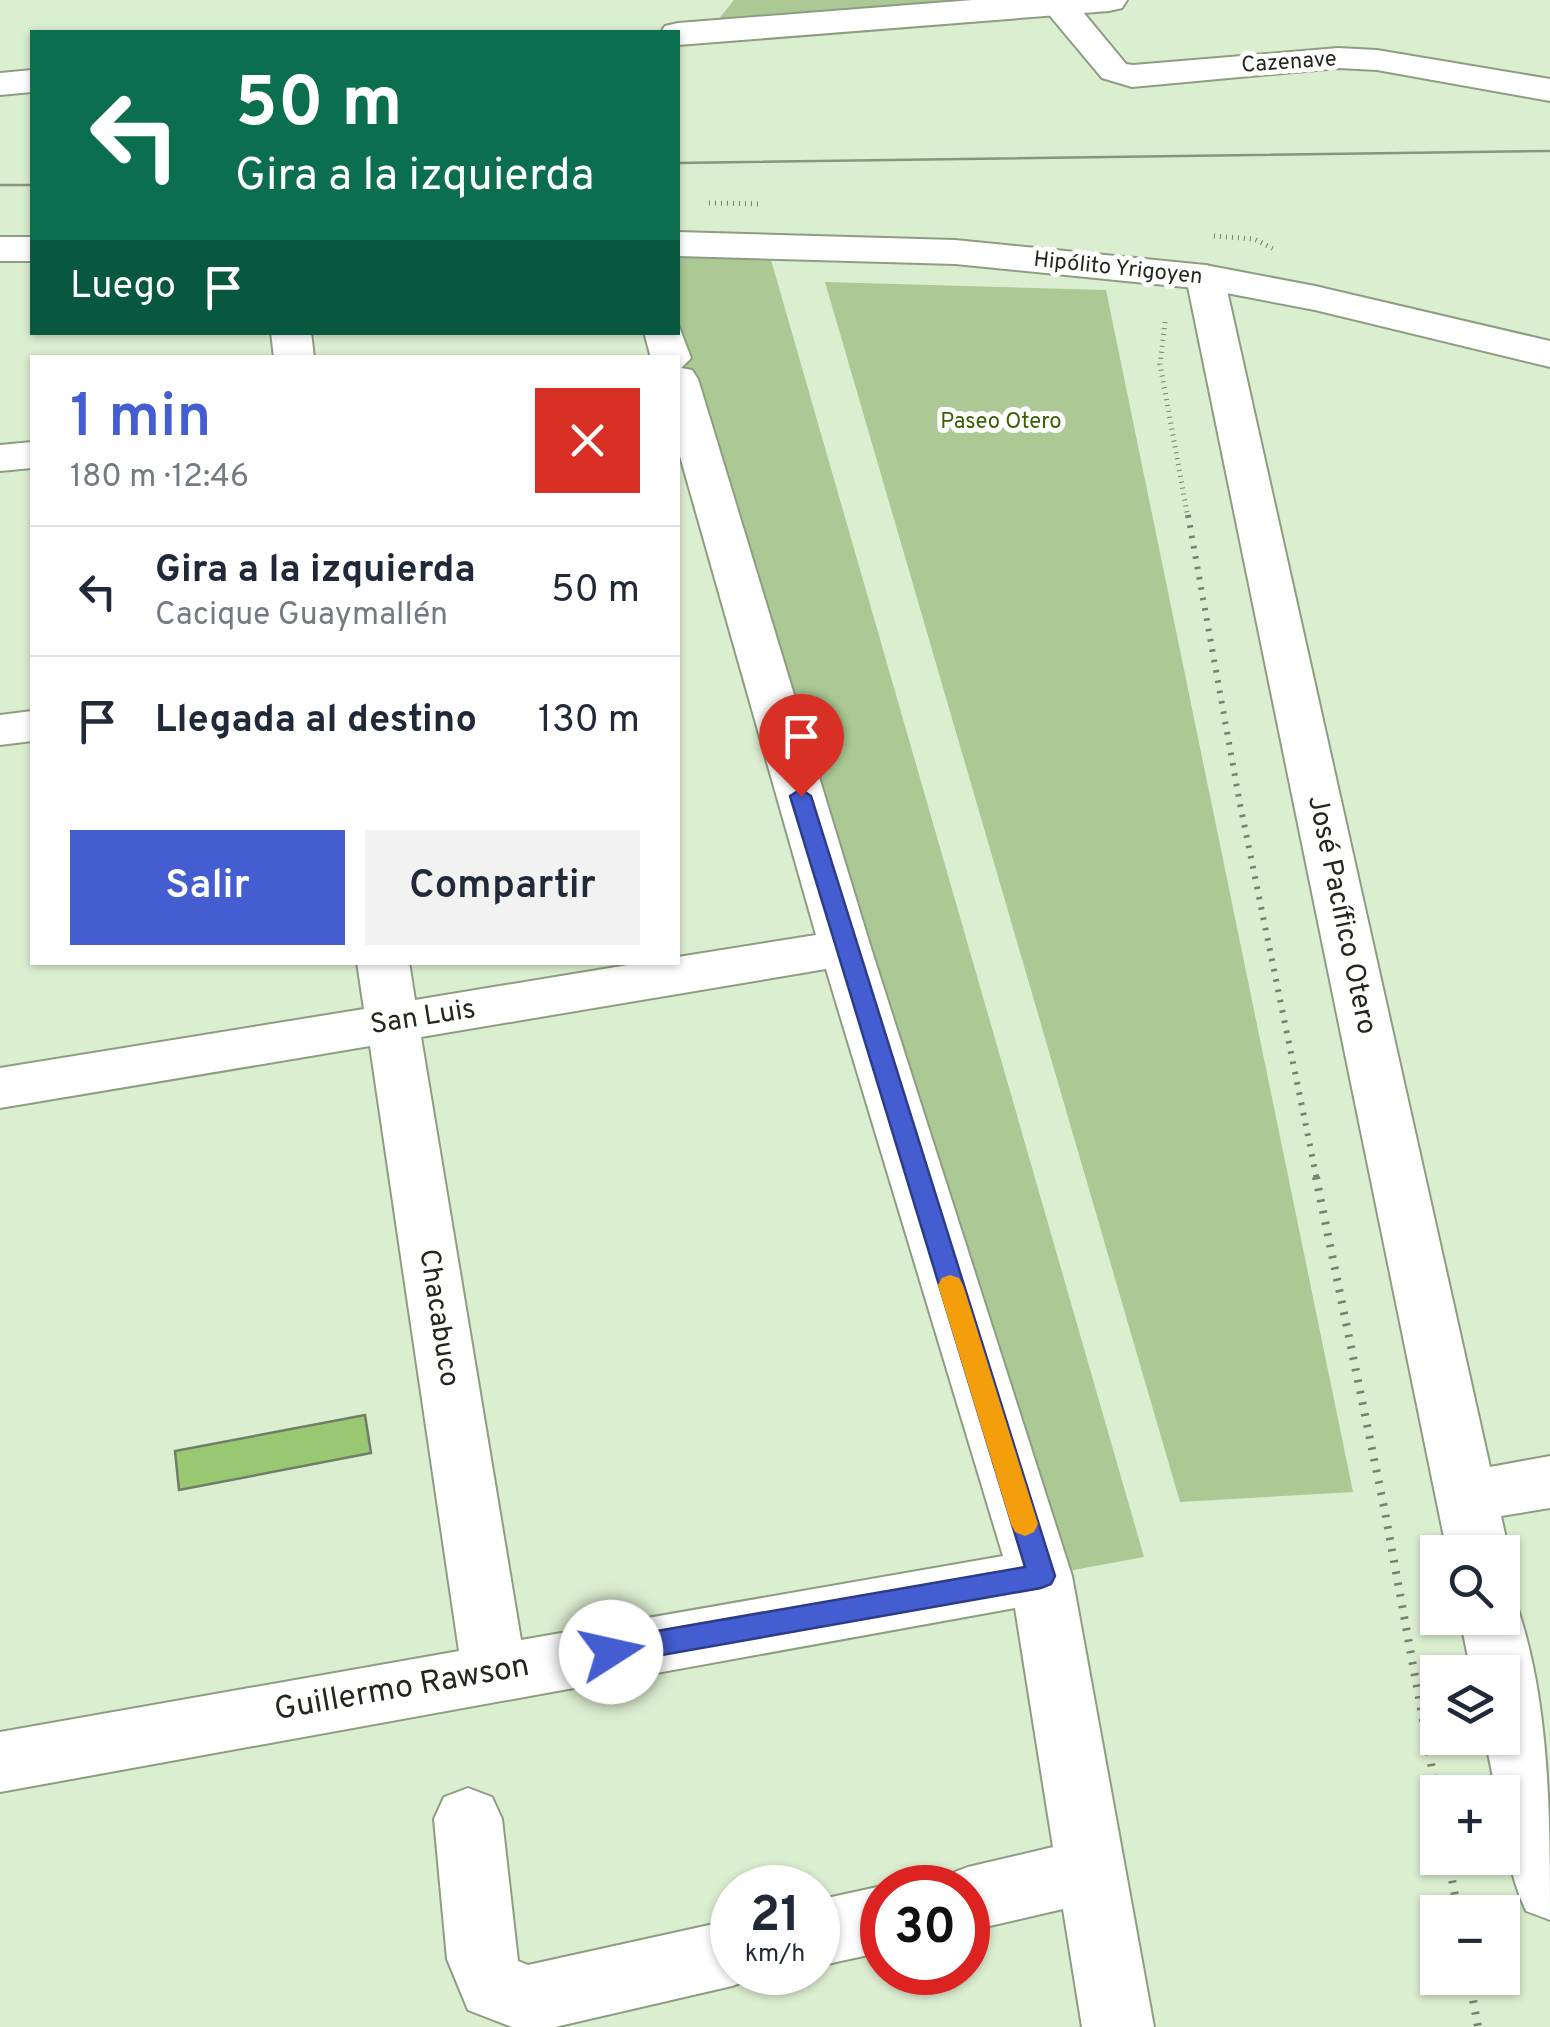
<!DOCTYPE html>
<html lang="es">
<head>
<meta charset="utf-8">
<style>
  :root { --surface:#fff; --page:#f2f2f3; --text:#1f2937; --muted:#747a83; --line:#e0e1e3; --accent:#445dd1 }
  body { margin:0; font-family:Overpass,sans-serif; background:var(--page); color:var(--text); height:100vh; display:flex; flex-direction:column; font-size:38px; white-space:nowrap }
  * { box-sizing:border-box; margin:0 }
  p { font-size:32px; color:var(--muted) }
  .icon { flex:none; width:55px; height:55px; fill:none; stroke:currentColor; stroke-width:2; stroke-linecap:round; stroke-linejoin:round }
  .map { position:relative; flex:1; overflow:hidden }
  .details { position:absolute; left:30px; top:355px; width:650px; height:610px; display:flex; flex-direction:column; background:var(--surface); border-radius:0px; box-shadow:0 2px 8px #0004 }
  .details>* { flex:none }
  .banner { position:absolute; left:30px; top:30px; width:650px; height:305px; border-radius:0px; box-shadow:0 2px 8px #0004; background:#0b6e4f; color:#fff; overflow:hidden }
  .tools { position:absolute; left:1420px; top:1535px; display:grid; gap:20px }
  .tools a { display:grid; place-items:center; width:100px; height:100px; border-radius:0px; background:var(--surface); box-shadow:0 2px 8px #0004; font-size:50px }
  .speed { position:absolute; left:710px; top:1865px; display:flex; gap:20px; font-size:50px; font-weight:700; text-align:center }
  .speed>* { display:grid; place-content:center; width:130px; height:130px; border-radius:50%; background:var(--surface); box-shadow:0 2px 8px #0004; line-height:1 }
  .speed small { font-size:25px; font-weight:400 }
  .speed .limit { border:15px solid #d22; background:#fff; color:#111 }
  .pin { position:absolute; display:grid; place-items:center; width:85px; height:85px; color:#fff; margin:-102px -42px; border-radius:50% 50% 50% 0; rotate:-45deg; box-shadow:0 0 10px #0007 }
  .pin .icon { rotate:45deg }
  .me { position:absolute; width:110px; margin:-55px; rotate:80deg; stroke-linejoin:round; filter:drop-shadow(0 0 8px #0008) }
  .turn { display:flex; align-items:center; gap:35px; height:210px; padding:0 40px; font-size:45px }
  .turn .icon { width:130px; height:130px; stroke-width:2.5 }
  .turn b { display:block; font-size:70px; line-height:85px }
  .then { display:flex; align-items:center; height:95px; padding:0 40px; background:#0003; gap:20px; font-size:38px }
  .round { display:grid; place-items:center; flex:none; width:105px; height:105px; border-radius:0px; background:var(--page) }
  .head { display:flex; align-items:center; justify-content:space-between; height:170px; padding:0 40px }
  h1 { font-size:60px; font-weight:600; line-height:75px; color:var(--accent) }
  .cta { display:flex; gap:20px; margin-top:auto; padding:20px 40px }
  .cta a { flex:1; height:115px; border-radius:0px; background:var(--accent); color:#fff; font-size:40px; font-weight:600; line-height:115px; text-align:center }
  .cta a+a { background:var(--page); color:var(--text) }
  ul { padding:0; list-style:none }
  li { display:flex; align-items:center; gap:30px; height:130px; padding:0 40px; border-top:2px solid var(--line) }
  li div { flex:1 }
  li b { display:block; font-size:38px }
  li em { font-style:normal }
  .map>svg:first-child { display:block }
  .green { fill:#abc895 }
  .building { fill:#99c873; stroke:#6f7e64; stroke-width:2.5 }
  .lines { fill:none; stroke-linecap:round; stroke-linejoin:round }
  .minor-casing { stroke:#8d9d81; stroke-width:4 }
  .tertiary-casing { stroke:#8d9d81; stroke-width:4 }
  .secondary-casing { stroke:#8d9d81; stroke-width:4 }
  .path-far2 { stroke:#76826e; stroke-width:5; stroke-dasharray:1 5; stroke-linecap:butt }
  .path-far1 { stroke:#76826e; stroke-width:6; stroke-dasharray:2.5 8; stroke-linecap:butt }
  .path { stroke:#76826e; stroke-width:8; stroke-dasharray:2.5 9; stroke-linecap:butt }
  .minor { fill:#fff; fill-rule:evenodd }
  .tertiary { fill:#fff; fill-rule:evenodd }
  .secondary { fill:#fff; fill-rule:evenodd }
  .tram { stroke:#88957f; stroke-width:2.5 }
  .route { fill:#445dd1; stroke:#2c3c88; stroke-width:2.5 }
  .slow { fill:#f59e0b }
  .labels { text-anchor:middle; dominant-baseline:central; stroke-width:10; stroke-linejoin:round; paint-order:stroke }
  .far-street-label { font-size:22px; fill:#22281d; stroke:#fff }
  .far-park-label { font-size:22px; fill:#386000; stroke:#fff }
  .street-label { font-size:28px; fill:#22281d; stroke:#fff }
  .near-street-label { font-size:32px; fill:#22281d; stroke:#fff }
</style>
</head>
<body>
<div class="map">
<svg width="1550" height="2027" viewBox="0 0 1550 2027">
  <rect width="100%" height="100%" fill="#dceed0"/>
  <!-- green -->
  <path class="green" d="M734 0H1077L709 31Z
    M678 244 750 245 771 260 1144 1557 1041 1576 678 376Z
    M825 282 1106 290 1353 1492 1180 1502Z"/>
  <!-- building -->
  <path class="building" d="M365 1415 371 1453 179 1490 175 1451Z"/>
  <g class="lines">
    <defs>
      <path id="minor" d="M1044 0H1073L1126 64 1133 65 1338 48 1377 50 1550 79V101L1377 70 1338 68 1132 87 1102 78 1046 11 1041 4Z
        M1205 265 1219 269 1224 277 1490 1467 1550 1456V1508L1501 1516 1509 1552 1502 1566V1552H1447L1186 277 1191 269Z
        M678 324 691 358 681 368 692 370 698 379 871 948 1072 1576 1154 2027H1082L1063 1909 968 1931V1888H939L944 1876 968 1867 1053 1847 1015 1608 0 1792V1732L459 1651 370 1046 0 1108V1068L364 1009 357 962H409L415 1000 646 962H678V957L816 935 678 449V358H651L644 332H678ZM826 969 1003 1556 521 1640 421 1037Z
        M271 332H311L314 358H274Z
        M32 442V468L0 471V445Z
        M32 711V741L0 745V715Z
        M1502 1594 1514 1598C1550 1695 1550 1816 1550 1920L1526 1911C1509 1874 1502 1833 1502 1792H1496L1485 1738H1502V1672H1471L1460 1618H1502Z
        M468 1788 492 1797 502 1819 518 1961 528 1965 732 1920V1972H758L757 1977 732 1986 555 2027H512L468 2010 447 1959 434 1819 444 1797Z
        M882 1886 885 1888 882 1952 818 1966V1900Z"/>
      <path id="tertiary" d="M973 0H1127L1122 8 1109 11 678 45V32H661L665 26 678 23Z
        M32 70V92L0 95V73Z"/>
      <path id="secondary" d="M678 232 955 240 1205 265 1315 286 1550 341V367L1315 310 1205 289 955 264 678 256Z
        M0 237H32V261H0Z"/>
    </defs>
    <!-- minor casing -->
    <use href="#minor" class="minor-casing"/>
    <!-- tertiary casing -->
    <use href="#tertiary" class="tertiary-casing"/>
    <!-- secondary casing -->
    <use href="#secondary" class="secondary-casing"/>
    <!-- path-far2 -->
    <path class="path-far2" d="M709 203 761 204
      M1214 236 1254 239 1274 249
      M1165 322 1160 364 1188 518"/>
    <!-- path-far1 -->
    <path class="path-far1" d="M1188 515 1240 804 1317 1180"/>
    <!-- path -->
    <path class="path" d="M1316 1177 1385 1512 1438 1802
      M1448 1858 1458 1912
      M1469 1978 1478 2027"/>
    <!-- minor -->
    <use href="#minor" class="minor"/>
    <!-- tertiary -->
    <use href="#tertiary" class="tertiary"/>
    <!-- secondary -->
    <use href="#secondary" class="secondary"/>
    <!-- tram -->
    <path class="tram" d="M678 163 1550 151
      M0 185H32"/>
  </g>
  <!-- route -->
  <path class="route" d="M801 789 811 796 1055 1576 1051 1584 1041 1588 611 1664 601 1660 597 1652 601 1643 611 1639 1025 1567 790 796Z"/>
  <!-- slow -->
  <path class="slow" d="M950 1275 959 1278 963 1285 1038 1524 1034 1532 1025 1536 1015 1532 1011 1524 938 1285 942 1278Z"/>
  <g class="labels">
    <!-- far-street labels -->
    <g class="far-street-label">
      <text transform="translate(1289 63) rotate(-4)">Cazenave</text>
      <text transform="translate(1118 269) rotate(6)">Hipólito Yrigoyen</text>
    </g>
    <!-- far-park labels -->
    <g class="far-park-label">
      <text x="1001" y="422">Paseo Otero</text>
    </g>
    <!-- street labels -->
    <g class="street-label">
      <text transform="translate(1341 915) rotate(78)">José Pacífico Otero</text>
      <text transform="translate(423 1018) rotate(-9)">San Luis</text>
      <text transform="translate(438 1318) rotate(81)">Chacabuco</text>
    </g>
    <!-- near-street labels -->
    <g class="near-street-label">
      <text transform="translate(402 1689) rotate(-10)">Guillermo Rawson</text>
    </g>
  </g>
</svg>
<div class="tools">
<a><svg class="icon" aria-label="search" viewBox="0 0 24 24"><circle cx="10" cy="10" r="6"/><path d="M15 15l6 6"/></svg></a>
<a><svg class="icon" aria-label="layers" viewBox="0 0 24 24"><path d="M12 4l9 5-9 5-9-5zM3 14l9 5 9-5"/></svg></a>
<a>+</a>
<a>−</a>
</div>
<div class="speed"><div>21<small>km/h</small></div><div class="limit">30</div></div>
<div class="pin" style="left:801px;top:796px;background:#d93025"><svg class="icon" aria-label="arrive" viewBox="0 0 24 24"><path d="M6 21V4h12l-3 4 3 4H6"/></svg></div>
<svg class="me" style="left:611px;top:1652px" viewBox="-20 -20 40 40"><circle r="19" fill="#fff"/><path d="M0-13L10 11 0 6-10 11z" fill="#445dd1"/></svg>
<div class="banner">
<div class="turn"><svg class="icon" aria-label="left" viewBox="0 0 24 24"><path d="M17 20v-9H6M10 6l-5 5 5 5"/></svg><div><b>50 m</b>Gira a la izquierda</div></div>
<div class="then">Luego<svg class="icon" aria-label="arrive" viewBox="0 0 24 24"><path d="M6 21V4h12l-3 4 3 4H6"/></svg></div>
</div>
<section class="details">
<div class="head"><div><h1>1 min</h1><p>180 m · 12:46</p></div><a class="round" style="background:#d93025;color:#fff"><svg class="icon" aria-label="close" viewBox="0 0 24 24"><path d="M6 6l12 12M18 6L6 18"/></svg></a></div>
<ul>
<li><svg class="icon" aria-label="left" viewBox="0 0 24 24"><path d="M17 20v-9H6M10 6l-5 5 5 5"/></svg><div><b>Gira a la izquierda</b><p>Cacique Guaymallén</p></div><em>50 m</em></li>
<li><svg class="icon" aria-label="arrive" viewBox="0 0 24 24"><path d="M6 21V4h12l-3 4 3 4H6"/></svg><div><b>Llegada al destino</b></div><em>130 m</em></li>
</ul>
<div class="cta"><a>Salir</a><a>Compartir</a></div>
</section>
</div>
</body>
</html>
